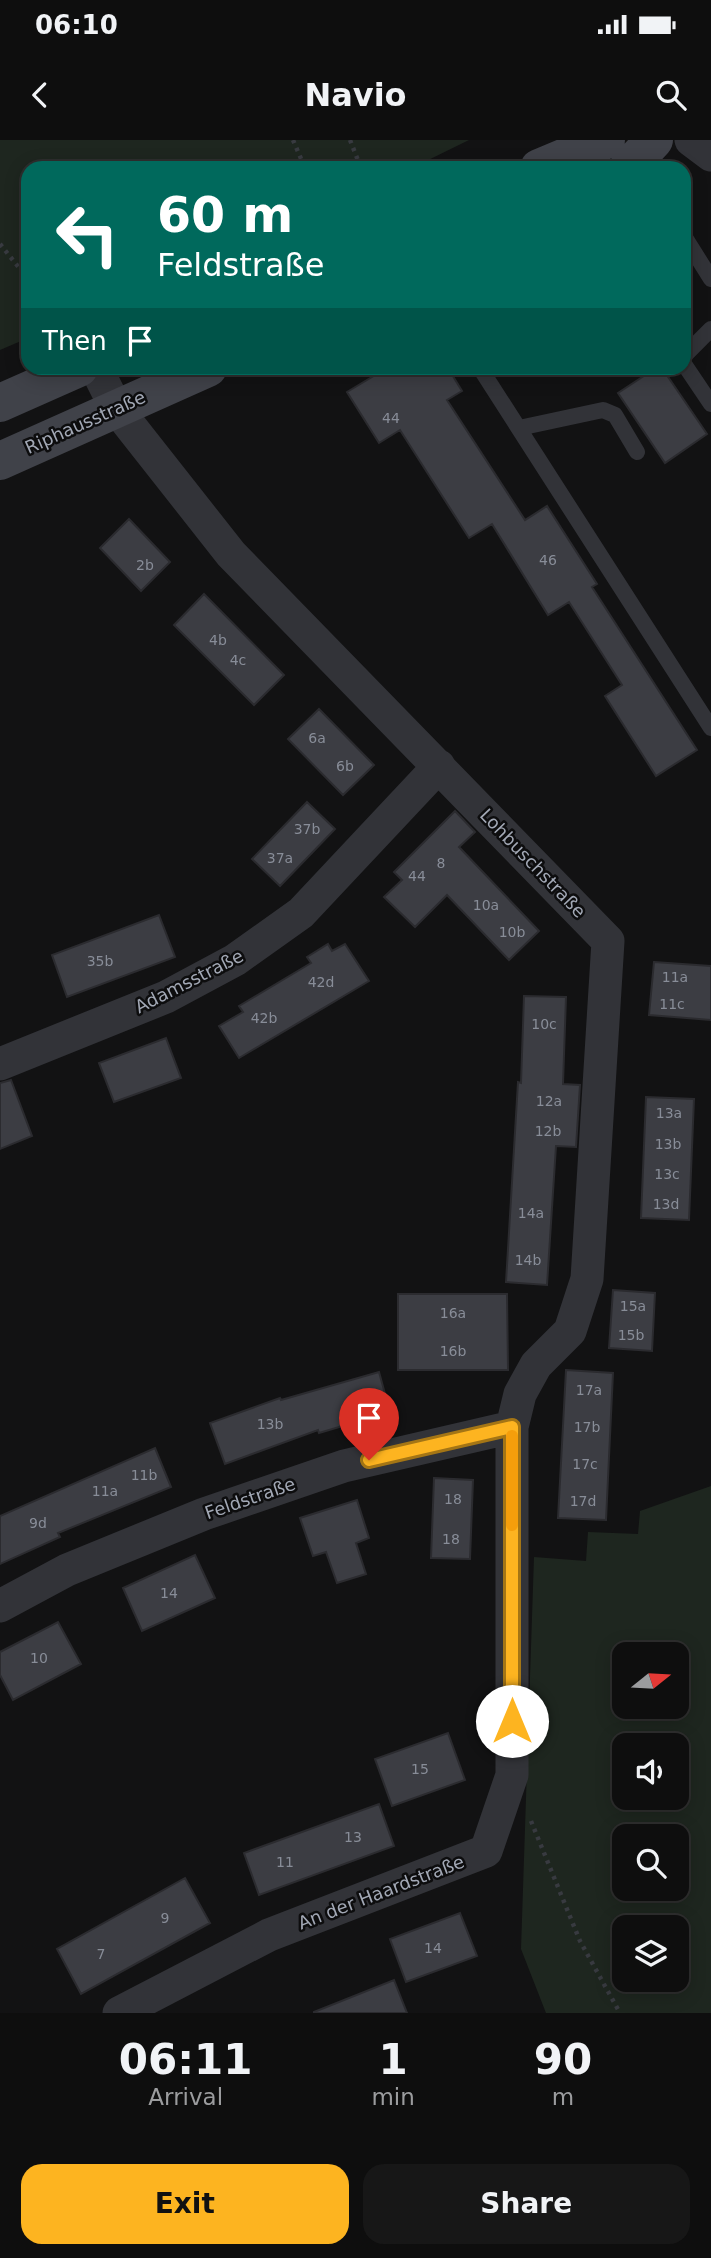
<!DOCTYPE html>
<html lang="en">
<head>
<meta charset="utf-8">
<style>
  :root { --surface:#0e0e0e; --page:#171717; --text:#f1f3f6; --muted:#9b9c9e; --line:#2e2e2e; --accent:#fdb420 }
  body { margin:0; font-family:"DejaVu Sans",sans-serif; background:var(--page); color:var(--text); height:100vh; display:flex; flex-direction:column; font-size:26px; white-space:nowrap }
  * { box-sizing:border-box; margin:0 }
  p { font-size:23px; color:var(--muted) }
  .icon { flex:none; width:38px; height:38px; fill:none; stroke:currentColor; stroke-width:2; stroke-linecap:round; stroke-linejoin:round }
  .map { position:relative; height:1873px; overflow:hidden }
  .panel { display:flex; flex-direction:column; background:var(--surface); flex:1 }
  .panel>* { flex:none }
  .banner { position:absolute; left:21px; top:21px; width:670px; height:214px; border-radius:21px; box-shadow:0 4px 18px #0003,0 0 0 2px var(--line); background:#00695c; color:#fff; overflow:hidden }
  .needle { width:46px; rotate:72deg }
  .buttons { position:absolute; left:612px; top:1502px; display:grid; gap:14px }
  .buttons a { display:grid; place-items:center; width:77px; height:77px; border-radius:14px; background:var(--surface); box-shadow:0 4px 18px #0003,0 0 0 2px var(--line); font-size:35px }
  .pin { position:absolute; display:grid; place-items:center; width:60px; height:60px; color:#fff; margin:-72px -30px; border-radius:50% 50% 50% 0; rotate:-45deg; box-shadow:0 0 7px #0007 }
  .pin .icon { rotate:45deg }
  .me { position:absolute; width:77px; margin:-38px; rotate:0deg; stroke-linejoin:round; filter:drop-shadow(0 0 5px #0008) }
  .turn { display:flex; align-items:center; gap:24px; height:147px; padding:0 21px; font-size:32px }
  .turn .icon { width:91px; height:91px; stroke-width:2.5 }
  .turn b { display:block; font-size:49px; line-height:60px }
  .then { display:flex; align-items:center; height:66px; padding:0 21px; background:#0003; gap:14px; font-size:26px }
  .eta { display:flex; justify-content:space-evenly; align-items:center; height:119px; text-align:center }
  .eta b { font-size:42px; font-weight:700; line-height:49px }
  .cta { display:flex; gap:14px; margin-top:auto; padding:14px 21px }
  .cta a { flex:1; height:80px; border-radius:21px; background:var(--accent); color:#111; font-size:28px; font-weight:700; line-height:80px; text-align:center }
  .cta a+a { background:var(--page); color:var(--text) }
  .status { display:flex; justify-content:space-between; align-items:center; height:49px; padding:0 35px; background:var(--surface); direction:ltr }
  .status svg { height:19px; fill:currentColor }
  header { display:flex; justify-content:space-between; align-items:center; height:91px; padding:0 21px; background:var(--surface); font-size:32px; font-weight:700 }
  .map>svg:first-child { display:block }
  .green { fill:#1e261f; fill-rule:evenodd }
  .building { fill:#3c3d43; stroke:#2b2b2f; stroke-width:2 }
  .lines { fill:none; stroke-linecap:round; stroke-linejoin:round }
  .path { stroke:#383a40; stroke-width:4.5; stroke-dasharray:3.5 5; stroke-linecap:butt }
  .lane { stroke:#323338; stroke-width:16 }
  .street { stroke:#323338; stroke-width:33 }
  .secondary { stroke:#404249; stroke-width:38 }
  .route-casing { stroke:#a47515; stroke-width:18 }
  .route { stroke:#fdb420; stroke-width:12 }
  .slow { stroke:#f59e0b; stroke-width:12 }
  .labels { text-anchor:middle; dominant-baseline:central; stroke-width:5; stroke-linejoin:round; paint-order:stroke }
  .number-label { font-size:14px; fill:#888d98 }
  .street-label { font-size:18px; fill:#a2a8b5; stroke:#0d0d0e }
</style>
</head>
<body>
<div class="status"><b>06:10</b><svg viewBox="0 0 49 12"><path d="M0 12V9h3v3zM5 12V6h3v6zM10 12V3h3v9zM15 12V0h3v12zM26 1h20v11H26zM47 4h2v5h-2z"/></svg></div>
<header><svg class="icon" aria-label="back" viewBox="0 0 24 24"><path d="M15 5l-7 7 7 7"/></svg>Navio<svg class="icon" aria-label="search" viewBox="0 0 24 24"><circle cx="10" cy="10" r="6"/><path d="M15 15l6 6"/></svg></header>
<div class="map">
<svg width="711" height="1873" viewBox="0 0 711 1873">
  <rect width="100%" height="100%" fill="#121213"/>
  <!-- green -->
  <path class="green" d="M0 0H469L412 28H28V198L0 210Z
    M711 1346V1873H546L521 1809 534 1417 586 1421 588 1392 638 1394 640 1371ZM625 1514H677V1566H625ZM625 1605H677V1657H625ZM625 1696H677V1748H625ZM625 1787H677V1839H625Z"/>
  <!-- building -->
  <path class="building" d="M387 228H448L462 251 447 260 525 380 547 366 597 444 592 447 697 610 656 636 605 556 622 545 569 462 548 475 492 384 469 398 400 290 379 303 347 252Z
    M656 228H662L707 294 665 323 618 253Z
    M129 379 170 422 141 451 100 408Z
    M204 454 284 535 254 565 174 485Z
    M319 569 374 625 343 655 288 599Z
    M307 662 335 689 280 746 252 719Z
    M455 671 475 692 459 707 539 791 509 820 447 755 415 787 384 757 402 740 394 732Z
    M159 775 175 817 67 857 52 815Z
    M328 804 332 811 345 804 369 841 239 918 219 886 243 872 239 866 311 823 307 817Z
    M654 822 711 826V880L649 875Z
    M524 856 566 857 563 944 580 945 576 1007 556 1006 547 1145 506 1142 518 942 521 943Z
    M166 898 181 938 114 962 99 923Z
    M11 940 32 996 0 1009V943Z
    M646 957 694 959 689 1080 641 1078Z
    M613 1150 655 1153 652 1211 609 1208Z
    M398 1154H507L508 1230H398Z
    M566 1230 613 1233 606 1380 558 1378Z
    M379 1232 390 1272 319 1293 318 1290 225 1324 210 1283 280 1258 281 1260Z
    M155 1308 171 1347 58 1393 60 1397 0 1424V1376Z
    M434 1338 473 1340 470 1419 431 1418Z
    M357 1360 369 1398 356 1403 366 1434 337 1443 326 1412 313 1416 300 1378Z
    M195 1415 215 1458 142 1491 123 1448Z
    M58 1482 81 1524 13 1560 0 1535V1512Z
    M448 1593 465 1640 392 1666 375 1619Z
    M379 1664 394 1706 259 1755 244 1713Z
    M185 1738 210 1783 81 1854 57 1809Z
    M460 1773 477 1816 406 1842 390 1799Z
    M394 1840 407 1873H314V1872Z"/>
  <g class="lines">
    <!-- path -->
    <path class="path" d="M293 0 305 28
      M350 0 361 28
      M0 104 28 139
      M531 1681 580 1801 620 1873"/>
    <!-- lane -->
    <path class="lane" d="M684 96 711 139
      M684 216 711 189
      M684 224 711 264
      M480 228 711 588
      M519 288 603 270 615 275 637 312"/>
    <!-- street -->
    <path class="street" d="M691 0 711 15
      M96 228 116 268 231 414 608 801 587 1139 570 1191 536 1225 520 1254 512 1287V1635L486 1711 269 1795 119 1873
      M0 924 166 857 235 820 301 773 439 626
      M0 1466 67 1430 204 1374 344 1326 512 1287"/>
    <!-- secondary -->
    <path class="secondary" d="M539 28 606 0
      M628 28 654 0
      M0 263 79 228
      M0 321 208 228"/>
  </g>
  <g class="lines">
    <defs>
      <path id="route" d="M369 1320 512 1287V1581"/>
    </defs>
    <!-- route casing -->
    <use href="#route" class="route-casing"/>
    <!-- route -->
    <use href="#route" class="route"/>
    <!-- slow -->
    <path class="slow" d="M512 1385V1296"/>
  </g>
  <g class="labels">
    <!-- number labels -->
    <g class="number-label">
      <text x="391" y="278">44</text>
      <text x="548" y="420">46</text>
      <text x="145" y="425">2b</text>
      <text x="218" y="500">4b</text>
      <text x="238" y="520">4c</text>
      <text x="317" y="598">6a</text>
      <text x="345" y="626">6b</text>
      <text x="307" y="689">37b</text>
      <text x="280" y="718">37a</text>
      <text x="441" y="723">8</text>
      <text x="417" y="736">44</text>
      <text x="486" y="765">10a</text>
      <text x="512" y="792">10b</text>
      <text x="100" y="821">35b</text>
      <text x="675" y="837">11a</text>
      <text x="321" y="842">42d</text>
      <text x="672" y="864">11c</text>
      <text x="264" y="878">42b</text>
      <text x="544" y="884">10c</text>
      <text x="549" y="961">12a</text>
      <text x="669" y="973">13a</text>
      <text x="548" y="991">12b</text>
      <text x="668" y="1004">13b</text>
      <text x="667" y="1034">13c</text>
      <text x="666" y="1064">13d</text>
      <text x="531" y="1073">14a</text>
      <text x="528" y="1120">14b</text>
      <text x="633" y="1166">15a</text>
      <text x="453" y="1173">16a</text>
      <text x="631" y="1195">15b</text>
      <text x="453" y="1211">16b</text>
      <text x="589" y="1250">17a</text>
      <text x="270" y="1284">13b</text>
      <text x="587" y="1287">17b</text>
      <text x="585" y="1324">17c</text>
      <text x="144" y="1335">11b</text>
      <text x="105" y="1351">11a</text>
      <text x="453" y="1359">18</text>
      <text x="583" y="1361">17d</text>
      <text x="38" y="1383">9d</text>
      <text x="451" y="1399">18</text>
      <text x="169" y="1453">14</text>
      <text x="39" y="1518">10</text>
      <text x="420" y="1629">15</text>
      <text x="353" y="1697">13</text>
      <text x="285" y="1722">11</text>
      <text x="165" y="1778">9</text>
      <text x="433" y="1808">14</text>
      <text x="101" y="1814">7</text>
    </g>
    <!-- street labels -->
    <g class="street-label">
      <text transform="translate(85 282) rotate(-24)">Riphausstraße</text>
      <text transform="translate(533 723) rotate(46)">Lohbuschstraße</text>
      <text transform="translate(189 841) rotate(-27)">Adamsstraße</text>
      <text transform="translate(250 1358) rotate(-19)">Feldstraße</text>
      <text transform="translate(381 1752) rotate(-21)">An der Haardstraße</text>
    </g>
  </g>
</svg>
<div class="buttons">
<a><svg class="needle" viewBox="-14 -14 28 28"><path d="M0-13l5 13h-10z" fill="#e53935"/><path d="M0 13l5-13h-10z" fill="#9b9c9e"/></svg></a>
<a><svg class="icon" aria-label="sound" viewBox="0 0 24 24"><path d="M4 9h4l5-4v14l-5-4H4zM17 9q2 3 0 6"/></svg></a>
<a><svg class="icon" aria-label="search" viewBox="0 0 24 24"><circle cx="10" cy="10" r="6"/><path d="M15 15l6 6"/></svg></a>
<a><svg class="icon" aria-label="layers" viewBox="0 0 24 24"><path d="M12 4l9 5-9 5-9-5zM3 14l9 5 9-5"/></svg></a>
</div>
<div class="pin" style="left:369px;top:1320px;background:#d93025"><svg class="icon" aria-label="arrive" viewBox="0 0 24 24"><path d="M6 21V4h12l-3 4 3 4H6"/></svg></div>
<svg class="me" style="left:512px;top:1581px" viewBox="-20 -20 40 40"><circle r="19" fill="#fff"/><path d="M0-13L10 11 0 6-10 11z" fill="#fdb420"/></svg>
<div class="banner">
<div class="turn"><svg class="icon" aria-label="left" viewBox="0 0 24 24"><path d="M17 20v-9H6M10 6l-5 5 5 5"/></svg><div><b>60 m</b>Feldstraße</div></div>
<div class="then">Then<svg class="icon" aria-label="arrive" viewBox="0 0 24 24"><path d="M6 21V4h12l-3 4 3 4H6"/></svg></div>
</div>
</div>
<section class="panel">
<div class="eta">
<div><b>06:11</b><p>Arrival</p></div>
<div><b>1</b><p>min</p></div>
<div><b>90</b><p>m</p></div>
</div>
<div class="cta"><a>Exit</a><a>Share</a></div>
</section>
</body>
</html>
